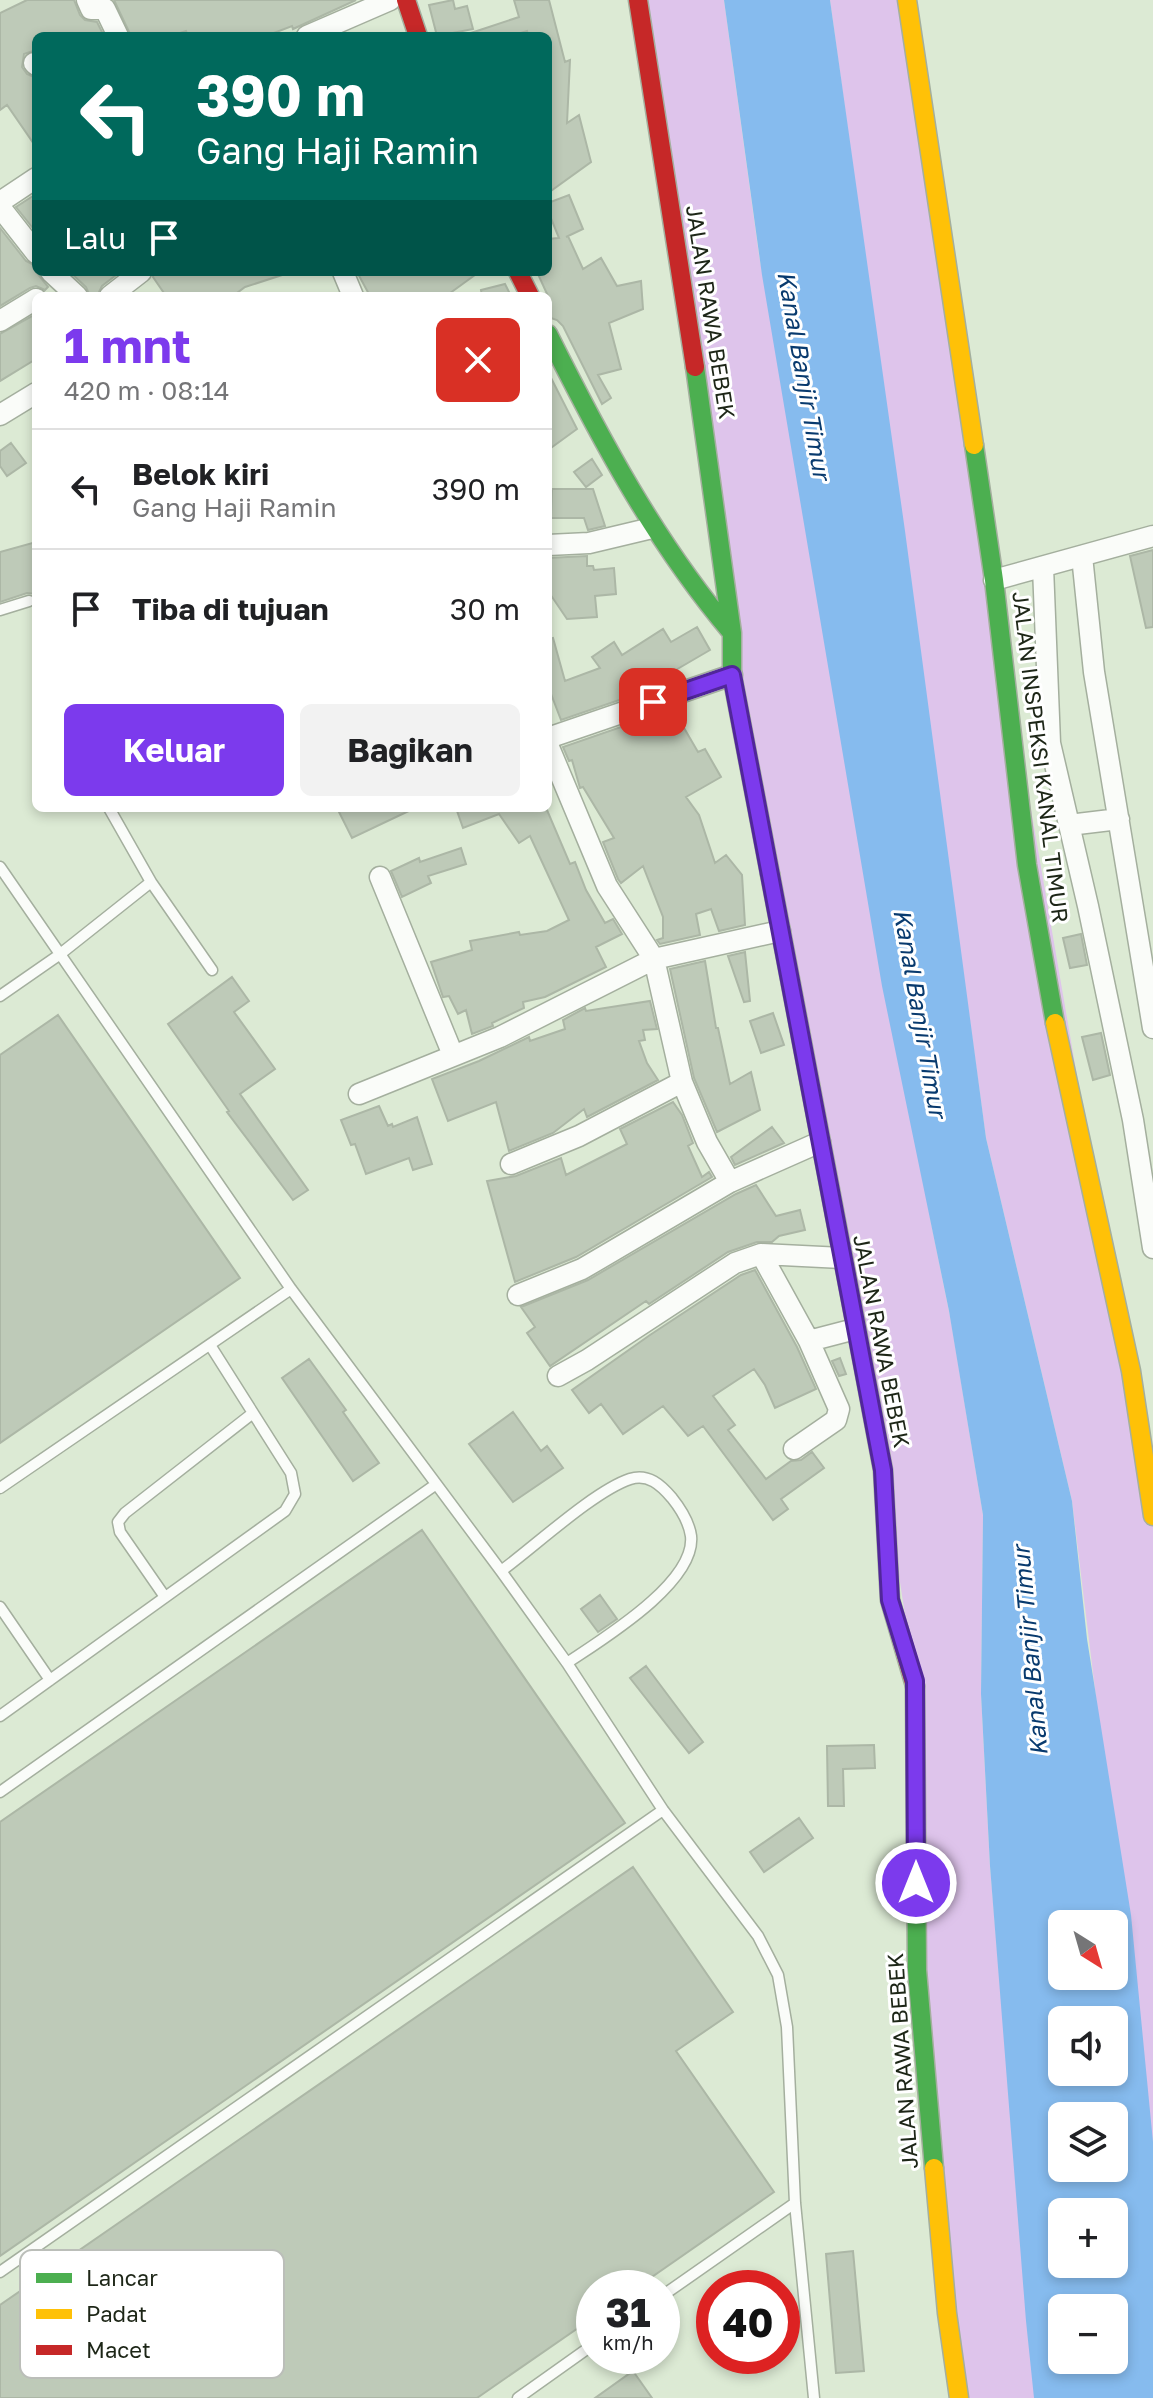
<!DOCTYPE html>
<html lang="id">
<head>
<meta charset="utf-8">
<style>
  :root { --surface:#fff; --page:#f2f2f2; --text:#202124; --muted:#757577; --line:#e0e0e0; --accent:#7c3aed }
  body { margin:0; font-family:"Golos Text",sans-serif; background:var(--page); color:var(--text); height:100vh; display:flex; flex-direction:column; font-size:30px; white-space:nowrap }
  * { box-sizing:border-box; margin:0 }
  p { font-size:26px; color:var(--muted) }
  .icon { flex:none; width:44px; height:44px; fill:none; stroke:currentColor; stroke-width:2; stroke-linecap:round; stroke-linejoin:round }
  .map { position:relative; flex:1; overflow:hidden }
  .panel { position:absolute; left:32px; top:292px; width:520px; height:520px; display:flex; flex-direction:column; background:var(--surface); border-radius:12px; box-shadow:0 4px 12px #0003 }
  .panel>* { flex:none }
  .guide { position:absolute; left:32px; top:32px; width:520px; height:244px; border-radius:12px; box-shadow:0 4px 12px #0003; background:#00695c; color:#fff; overflow:hidden }
  .needle { width:52px; rotate:143deg }
  .controls { position:absolute; left:1048px; top:1910px; display:grid; gap:16px }
  .controls a { display:grid; place-items:center; width:80px; height:80px; border-radius:12px; background:var(--surface); box-shadow:0 4px 12px #0003; font-size:40px }
  .speed { position:absolute; left:576px; top:2270px; display:flex; gap:16px; font-size:40px; font-weight:700; text-align:center }
  .speed>* { display:grid; place-content:center; width:104px; height:104px; border-radius:50%; background:var(--surface); box-shadow:0 4px 12px #0003; line-height:1 }
  .speed small { font-size:20px; font-weight:400 }
  .speed .limit { border:12px solid #d22; background:#fff; color:#111 }
  .pin { position:absolute; display:grid; place-items:center; width:68px; height:68px; color:#fff; margin:-34px; border-radius:16px; box-shadow:0 4px 12px #0006 }
  .me { position:absolute; width:88px; margin:-44px; rotate:0deg; stroke-linejoin:round; filter:drop-shadow(0 0 6px #0008) }
  .turn { display:flex; align-items:center; gap:28px; height:168px; padding:0 32px; font-size:36px }
  .turn .icon { width:104px; height:104px; stroke-width:2.5 }
  .turn b { display:block; font-size:56px; line-height:68px }
  .then { display:flex; align-items:center; height:76px; padding:0 32px; background:#0003; gap:16px; font-size:30px }
  .round { display:grid; place-items:center; flex:none; width:84px; height:84px; border-radius:12px; background:var(--page) }
  .headline { display:flex; align-items:center; justify-content:space-between; height:136px; padding:0 32px }
  h1 { font-size:48px; font-weight:700; line-height:60px; color:var(--accent) }
  .cta { display:flex; gap:16px; margin-top:auto; padding:16px 32px }
  .cta a { flex:1; height:92px; border-radius:12px; background:var(--accent); color:#fff; font-size:32px; font-weight:700; line-height:92px; text-align:center }
  .cta a+a { background:var(--page); color:var(--text) }
  ul { padding:0; list-style:none }
  li { display:flex; align-items:center; gap:24px; height:120px; padding:0 32px; border-top:2px solid var(--line) }
  li div { flex:1 }
  li b { display:block; font-size:30px }
  li em { font-style:normal }
  .map>svg:first-child { display:block }
  .green { fill:#dec4eb }
  .water { fill:#86bbee; fill-rule:evenodd }
  .building { fill:#becab8; stroke:#acb7a6; stroke-width:2 }
  .lines { fill:none; stroke-linecap:round; stroke-linejoin:round }
  .lane-casing { stroke:#a4af9e; stroke-width:13 }
  .street-casing { stroke:#a4af9e; stroke-width:23 }
  .fast-casing { stroke:#a4af9e; stroke-width:21 }
  .slow-casing { stroke:#a4af9e; stroke-width:21 }
  .jam-casing { stroke:#a4af9e; stroke-width:21 }
  .lane { stroke:#fafcf9; stroke-width:10 }
  .street { stroke:#fafcf9; stroke-width:20 }
  .fast { stroke:#4caf50; stroke-width:18 }
  .slow { stroke:#ffc107; stroke-width:18 }
  .jam { stroke:#c62828; stroke-width:18 }
  .route-casing { stroke:#51269a; stroke-width:20 }
  .route { stroke:#7c3aed; stroke-width:14 }
  .labels { text-anchor:middle; dominant-baseline:central; stroke-width:6; stroke-linejoin:round; paint-order:stroke }
  .street-label { font-size:22px; fill:#1d2617; stroke:#fff }
  .water-label { font-size:24px; font-style:italic; fill:#083a6e; stroke:#fff }
  .key { fill:#fff; stroke:#bbbeb9; stroke-width:2 }
  .key-label { font-size:22px; fill:#1d2617 }
</style>
</head>
<body>
<div class="map">
<svg width="1153" height="2398" viewBox="0 0 1153 2398">
  <rect width="100%" height="100%" fill="#dcead4"/>
  <!-- green -->
  <path class="green" d="M638 0H724L759 255 931 1223 951 1321 983 1515 981 1694 990 1866 1035 2398H959L925 2069 915 1681 883 1470 732 675Z
    M830 0H907L999 624 1153 1516V2164L1072 1501 986 1138Z"/>
  <!-- water -->
  <path class="water" d="M724 0H830L905 531 986 1138 1072 1501 1087 1639 1131 1915 1153 2142V2398H1034L1026 2321 990 1866 981 1694 983 1515 949 1311 882 986 762 275ZM1062 1924H1114V1976H1062ZM1062 2020H1114V2072H1062ZM1062 2116H1114V2168H1062ZM1062 2212H1114V2264H1062ZM1062 2308H1114V2360H1062Z"/>
  <!-- building -->
  <path class="building" d="M27 0H74L80 15 85 20 97 22 104 36H36V50L24 54 22 67 27 74 36 78V147L7 105 0 110V13Z
    M114 0H356L293 29 292 26 266 36H188L186 31 171 36H131Z
    M453 0 455 9 467 6 473 29 437 36 429 5Z
    M514 0H549L565 62 570 60 567 123 579 115 591 162 548 193V36H528L527 31 511 36H472L471 33 519 17Z
    M36 194V232L16 207Z
    M569 195 583 229 566 237 568 236 583 269 601 258 617 286 641 281 643 309 609 323 621 369 598 375 611 398 602 404 563 326 557 320 548 317V296L537 272H548V239L559 238 548 211V203Z
    M0 228 26 261 36 266V272L48 287 45 290 36 286 30 288 0 306Z
    M70 272H120L102 286 97 296H90L86 287Z
    M154 272H281L282 275 245 287 233 296H166L153 277Z
    M357 272H479L446 296H370Z
    M505 284 511 296H482L481 290Z
    M36 314V359L0 381V334Z
    M548 372 577 429 548 450Z
    M11 443 26 463 7 476 0 466V451Z
    M592 459 602 475 586 487 574 472Z
    M552 489H593L605 526 588 530 584 518H551Z
    M36 542V594L27 593 0 602V552Z
    M1153 550V627L1146 628 1130 556Z
    M587 556V566H593L594 570 614 568 616 594 595 596 597 617 567 619 548 591V558Z
    M697 627 710 650 662 678 666 684 561 720 548 686V639L553 638 565 681 600 668 592 657 614 642 622 655 663 629 671 642Z
    M673 709 698 752 705 749 721 777 686 797 699 815 715 863 726 855 742 875 745 925 719 931 711 909 696 914 700 935 660 944 657 940 663 938V917L643 866 621 883 618 879 603 842 614 838 583 787 580 788 572 760 569 761 563 747Z
    M337 808H415L352 838Z
    M456 808 547 810 570 864 575 862 586 890 605 923 613 919 622 934 596 947 606 967 545 997 523 1002 524 1008 492 1023 493 1026 472 1034 466 1010 458 1014 449 996 443 997 431 962 472 950 470 941 519 932 520 935 547 931 569 920 530 836 519 843 499 814 463 828Z
    M461 848 466 864 428 876 431 883 402 897 391 871 419 858 420 862Z
    M1081 934 1087 965 1070 968 1063 938Z
    M745 952 750 1001 744 1002 728 956Z
    M705 961 716 1028H718L730 1084 751 1072 760 1110 717 1132 694 1078 670 969Z
    M232 977 249 1001 234 1012 275 1069 240 1094 308 1190 293 1200 227 1112 229 1111 168 1024Z
    M650 1001 657 1029 643 1030 645 1040 639 1041 647 1063 658 1080 587 1117 584 1109 553 1133 509 1151 496 1102 448 1121 432 1079 479 1061 529 1037 530 1041 565 1029 563 1020 585 1008 586 1011Z
    M773 1013 784 1045 761 1053 750 1021Z
    M58 1015 240 1278 0 1443V1055Z
    M1101 1033 1110 1075 1093 1080 1082 1037Z
    M673 1102 682 1115 693 1143 688 1146 702 1177 709 1172 712 1177 576 1257 515 1282 487 1181 516 1176 561 1158 566 1175 627 1144 620 1129Z
    M379 1106 388 1126 392 1124 393 1127 417 1117 432 1164 413 1170 409 1158 366 1174 355 1144 351 1145 341 1120Z
    M772 1127 784 1143 735 1165 731 1157Z
    M756 1185 776 1216 800 1210 805 1230 779 1236 772 1242H757L728 1252 649 1304 646 1301 550 1366 527 1333 535 1327 521 1307 588 1280 736 1194Z
    M755 1270 797 1347 816 1389 775 1408 765 1385 754 1369 713 1396 735 1425 728 1430 766 1479 791 1461 801 1460 812 1452 824 1468 781 1499 788 1509 773 1520 703 1426 688 1436 663 1406 623 1434 601 1404 589 1413 572 1390 650 1335 741 1275Z
    M840 1358 846 1374 839 1376 832 1361Z
    M309 1359 346 1410 343 1412 379 1463 353 1481 282 1378Z
    M513 1412 541 1451 547 1446 563 1468 513 1502 469 1444Z
    M422 1530 625 1823 0 2256V1822Z
    M600 1595 617 1619 598 1632 581 1609Z
    M646 1666 703 1742 689 1753 630 1678Z
    M874 1745 875 1768 843 1769 844 1806H828L827 1746Z
    M799 1818 813 1838 764 1872 750 1852Z
    M633 1867 733 2012 676 2051 774 2192 636 2288H594V2317L477 2398H0V2305Z
    M853 2251 864 2371 836 2373 826 2254Z
    M633 2371 652 2398H595Z"/>
  <g class="lines">
    <defs>
      <path id="lane" d="M0 610 29 601
        M0 867 291 1289 501 1571 567 1663 663 1810 758 1936 778 1975 787 2027 795 2203 814 2398
        M151 882 212 970
        M0 996 59 955 151 882 109 808
        M0 1488 291 1289
        M501 1571C534 1547 594 1491 630 1479 648 1473 661 1485 672 1498 680 1508 689 1522 691 1536 696 1583 601 1640 567 1663
        M165 1597 120 1532 118 1522 125 1513 253 1413
        M0 1607 50 1680
        M0 1716 285 1511 295 1494 291 1473 210 1345
        M0 1792 435 1485
        M0 2272 663 1810
        M662 2296 795 2203
        M518 2398 594 2344"/>
      <path id="street" d="M87 0 91 9H105L118 36
        M307 36 390 0
        M34 63 36 65
        M0 202 36 178
        M0 207 36 253
        M51 272 77 296
        M343 272 353 296
        M110 296 141 272
        M0 321 36 299
        M0 415 36 393
        M548 545 589 543 652 528
        M1082 556 1094 672 1153 1028
        M1043 567 1050 743 1088 906 1133 1120 1153 1248
        M994 580 1153 536
        M548 738 732 675
        M548 745 607 886 654 959 682 1082 707 1142 730 1182
        M1069 825 1119 819
        M380 877 453 1055
        M359 1094 500 1037 654 959 780 931
        M511 1164 579 1136 682 1082
        M761 1254 809 1341 839 1409 836 1420 794 1449
        M518 1295 582 1269 730 1182 820 1142
        M809 1341 855 1329
        M558 1376 587 1360 735 1263 761 1254 842 1258"/>
      <path id="fast" d="M548 334C601 440 655 542 732 633
        M695 367 732 633V675L770 874
        M974 445 994 580 1027 865 1055 1023
        M915 1686 917 1970 934 2168"/>
      <path id="slow" d="M907 0 974 445
        M770 874 855 1321
        M1055 1023 1131 1371 1153 1516
        M934 2168 947 2313 959 2398"/>
      <path id="jam" d="M406 0 418 36
        M638 0 695 367
        M518 272 530 296
        M855 1321 883 1470 890 1600 915 1686"/>
    </defs>
    <!-- lane casing -->
    <use href="#lane" class="lane-casing"/>
    <!-- street casing -->
    <use href="#street" class="street-casing"/>
    <!-- fast casing -->
    <use href="#fast" class="fast-casing"/>
    <!-- slow casing -->
    <use href="#slow" class="slow-casing"/>
    <!-- jam casing -->
    <use href="#jam" class="jam-casing"/>
    <!-- lane -->
    <use href="#lane" class="lane"/>
    <!-- street -->
    <use href="#street" class="street"/>
    <!-- fast -->
    <use href="#fast" class="fast"/>
    <!-- slow -->
    <use href="#slow" class="slow"/>
    <!-- jam -->
    <use href="#jam" class="jam"/>
  </g>
  <g class="lines">
    <defs>
      <path id="route" d="M653 702 732 675 883 1470 890 1600 915 1681 916 1883"/>
    </defs>
    <!-- route casing -->
    <use href="#route" class="route-casing"/>
    <!-- route -->
    <use href="#route" class="route"/>
  </g>
  <g class="labels">
    <!-- street labels -->
    <g class="street-label">
      <text transform="translate(711 312) rotate(81)">JALAN RAWA BEBEK</text>
      <text transform="translate(1041 757) rotate(83)">JALAN INSPEKSI KANAL TIMUR</text>
      <text transform="translate(882 1341) rotate(79)">JALAN RAWA BEBEK</text>
      <text transform="translate(902 2061) rotate(-94)">JALAN RAWA BEBEK</text>
    </g>
    <!-- water labels -->
    <g class="water-label">
      <text transform="translate(805 375) rotate(80)">Kanal Banjir Timur</text>
      <text transform="translate(921 1013) rotate(80)">Kanal Banjir Timur</text>
      <text transform="translate(1029 1651) rotate(-95)">Kanal Banjir Timur</text>
    </g>
  </g>
  <!-- legend -->
  <rect x="20" y="2250" width="264" height="128" rx="12" class="key"/>
  <rect x="36" y="2273" width="36" height="10" fill="#4caf50"/>
  <rect x="36" y="2309" width="36" height="10" fill="#ffc107"/>
  <rect x="36" y="2345" width="36" height="10" fill="#c62828"/>
  <g class="key-label">
    <text x="86" y="2286">Lancar</text>
    <text x="86" y="2322">Padat</text>
    <text x="86" y="2358">Macet</text>
  </g>
</svg>
<div class="controls">
<a><svg class="needle" viewBox="-14 -14 28 28"><path d="M0-13l5 13h-10z" fill="#e53935"/><path d="M0 13l5-13h-10z" fill="#757577"/></svg></a>
<a><svg class="icon" aria-label="sound" viewBox="0 0 24 24"><path d="M4 9h4l5-4v14l-5-4H4zM17 9q2 3 0 6"/></svg></a>
<a><svg class="icon" aria-label="layers" viewBox="0 0 24 24"><path d="M12 4l9 5-9 5-9-5zM3 14l9 5 9-5"/></svg></a>
<a>+</a>
<a>−</a>
</div>
<div class="speed"><div>31<small>km/h</small></div><div class="limit">40</div></div>
<div class="pin" style="left:653px;top:702px;background:#d93025"><svg class="icon" aria-label="arrive" viewBox="0 0 24 24"><path d="M6 21V4h12l-3 4 3 4H6"/></svg></div>
<svg class="me" style="left:916px;top:1883px" viewBox="-20 -20 40 40"><circle r="17" fill="#7c3aed" stroke="#fff" stroke-width="3"/><path d="M0-11L8 9 0 5-8 9z" fill="#fff"/></svg>
<div class="guide">
<div class="turn"><svg class="icon" aria-label="left" viewBox="0 0 24 24"><path d="M17 20v-9H6M10 6l-5 5 5 5"/></svg><div><b>390 m</b>Gang Haji Ramin</div></div>
<div class="then">Lalu<svg class="icon" aria-label="arrive" viewBox="0 0 24 24"><path d="M6 21V4h12l-3 4 3 4H6"/></svg></div>
</div>
<section class="panel">
<div class="headline"><div><h1>1 mnt</h1><p>420 m · 08:14</p></div><a class="round" style="background:#d93025;color:#fff"><svg class="icon" aria-label="close" viewBox="0 0 24 24"><path d="M6 6l12 12M18 6L6 18"/></svg></a></div>
<ul>
<li><svg class="icon" aria-label="left" viewBox="0 0 24 24"><path d="M17 20v-9H6M10 6l-5 5 5 5"/></svg><div><b>Belok kiri</b><p>Gang Haji Ramin</p></div><em>390 m</em></li>
<li><svg class="icon" aria-label="arrive" viewBox="0 0 24 24"><path d="M6 21V4h12l-3 4 3 4H6"/></svg><div><b>Tiba di tujuan</b></div><em>30 m</em></li>
</ul>
<div class="cta"><a>Keluar</a><a>Bagikan</a></div>
</section>
</div>
</body>
</html>
